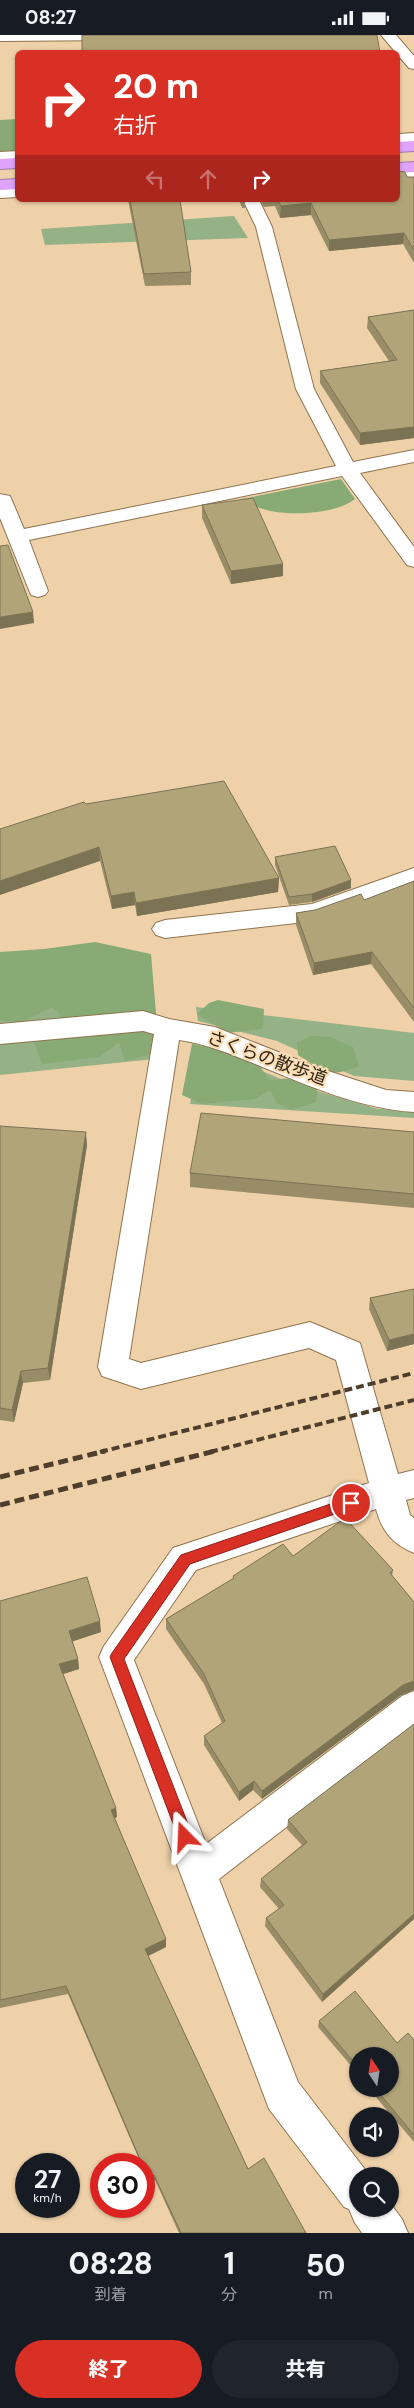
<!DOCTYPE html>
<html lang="ja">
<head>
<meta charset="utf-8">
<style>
  :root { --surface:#171b24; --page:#20242c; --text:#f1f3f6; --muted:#9ea1a6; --accent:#d93025 }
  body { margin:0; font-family:"DM Sans","Noto Sans JP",sans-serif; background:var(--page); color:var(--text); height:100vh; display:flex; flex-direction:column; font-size:19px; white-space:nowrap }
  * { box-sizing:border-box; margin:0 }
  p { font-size:16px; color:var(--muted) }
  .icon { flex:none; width:28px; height:28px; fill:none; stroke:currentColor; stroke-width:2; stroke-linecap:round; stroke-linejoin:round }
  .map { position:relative; height:2198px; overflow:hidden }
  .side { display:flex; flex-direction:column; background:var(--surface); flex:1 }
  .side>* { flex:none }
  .top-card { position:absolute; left:15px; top:15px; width:385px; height:152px; border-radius:8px; box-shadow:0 1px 4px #0004; background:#d93025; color:#fff; overflow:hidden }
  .needle { width:32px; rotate:348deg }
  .buttons { position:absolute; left:349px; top:2012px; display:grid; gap:10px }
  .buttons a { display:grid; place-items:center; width:50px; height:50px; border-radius:50%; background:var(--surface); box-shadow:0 1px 4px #0004; font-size:25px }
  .speed { position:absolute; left:15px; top:2118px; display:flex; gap:10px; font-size:25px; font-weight:700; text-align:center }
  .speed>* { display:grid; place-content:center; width:65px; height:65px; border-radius:50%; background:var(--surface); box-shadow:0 1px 4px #0004; line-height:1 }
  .speed small { font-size:12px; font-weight:400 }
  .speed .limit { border:8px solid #d22; background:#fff; color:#111 }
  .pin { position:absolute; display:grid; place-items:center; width:42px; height:42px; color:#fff; margin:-21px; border:2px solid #fff; border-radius:50%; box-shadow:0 1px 5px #0007 }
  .me { position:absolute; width:55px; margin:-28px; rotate:339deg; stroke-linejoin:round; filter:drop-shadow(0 0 4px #0008) }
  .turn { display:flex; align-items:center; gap:18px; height:105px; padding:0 15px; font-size:22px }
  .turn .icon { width:65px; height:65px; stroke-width:2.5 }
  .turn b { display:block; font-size:35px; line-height:42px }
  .lanes { display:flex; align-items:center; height:48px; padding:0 15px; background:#0003; justify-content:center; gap:25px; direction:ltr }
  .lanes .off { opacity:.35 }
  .eta { display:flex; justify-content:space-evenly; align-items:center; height:85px; text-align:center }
  .eta b { font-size:30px; font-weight:800; line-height:35px }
  .button { display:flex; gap:10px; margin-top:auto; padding:10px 15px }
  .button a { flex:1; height:58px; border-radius:30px; background:var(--accent); color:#fff; font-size:20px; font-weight:800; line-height:58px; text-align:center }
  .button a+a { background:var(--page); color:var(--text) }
  .status { display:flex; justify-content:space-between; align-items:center; height:35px; padding:0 25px; background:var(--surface); direction:ltr }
  .status svg { height:14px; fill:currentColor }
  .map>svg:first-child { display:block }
  .green { fill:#95b186 }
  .forest { fill:#88aa74 }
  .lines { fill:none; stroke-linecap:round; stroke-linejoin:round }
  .street-casing { stroke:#8f744f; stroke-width:2 }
  .highway-casing { stroke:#a277aa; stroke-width:2 }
  .street { fill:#fff; fill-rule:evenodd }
  .highway { fill:#dfa3fb; fill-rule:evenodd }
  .rail-far1 { stroke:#4d3f2c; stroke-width:4; stroke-dasharray:8 4; stroke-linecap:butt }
  .rail { stroke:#4d3f2c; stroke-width:5; stroke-dasharray:10 5; stroke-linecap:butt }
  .wall { fill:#988d67 }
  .shaded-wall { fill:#7c7354 }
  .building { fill:#b1a478; stroke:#7c7354 }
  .route { fill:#d93025; stroke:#8d1f18 }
  .labels { text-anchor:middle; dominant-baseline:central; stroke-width:4.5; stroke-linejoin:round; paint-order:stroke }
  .street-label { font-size:18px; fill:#302515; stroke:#fcdeb6 }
</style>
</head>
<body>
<div class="status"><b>08:27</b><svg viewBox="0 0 49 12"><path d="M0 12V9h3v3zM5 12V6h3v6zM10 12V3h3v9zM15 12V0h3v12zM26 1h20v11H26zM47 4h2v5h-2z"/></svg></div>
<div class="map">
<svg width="414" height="2198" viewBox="0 0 414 2198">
  <rect width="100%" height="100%" fill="#efd1a9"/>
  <!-- green -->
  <path class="green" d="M234 181 248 203 45 210 41 194Z
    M43 964 158 1001 154 1024 0 1040V972Z
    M196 972 414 998V1046L354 1041 277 1006 198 986Z
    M199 1015 230 1022 290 1048 378 1074 414 1075V1083L190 1069Z"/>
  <!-- forest -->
  <path class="forest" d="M17 84V116L0 117V85Z
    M341 444 355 464C335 480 284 482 260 473 254 471 248 467 242 464Z
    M95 907 151 919 158 1001 151 1019 125 1026 119 1007 99 1022 42 1029 34 1007 61 980 52 972 20 988 0 985V917L44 914Z
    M218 965 264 974 263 994 228 998 197 979 209 968Z
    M311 1001 330 1002 353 1012 359 1031C329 1044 324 1036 298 1020L297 1007Z
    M192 1009 218 1013 258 1028 269 1045 292 1043 318 1049 316 1067 291 1075 277 1068 270 1055 254 1064 202 1069 182 1060Z"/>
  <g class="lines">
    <defs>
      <path id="street" d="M0 0H124L125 1 118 5 0 6Z
        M381 0H396L414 21V34L409 33Z
        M414 98V108L398 109V99Z
        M18 116V126L0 127V117Z
        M398 136H414V146H398Z
        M18 152V162L0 163V153Z
        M243 165H259L272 192 314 354 353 427 414 415V427L360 438 414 512V532L407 530 342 441 29 505 48 556 45 560 38 562 31 560 0 483V459L10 461 24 494 336 431 296 354 256 192Z
        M414 833V850L314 886 165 903 156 900 152 894 156 888 165 885 312 869Z
        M143 976 169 984 215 992 316 1032 386 1055 414 1057V1077C361 1074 309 1051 260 1031 233 1020 208 1009 179 1005L129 1324 141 1328 310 1287 360 1308 398 1439 414 1435V1463L406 1465 410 1480 414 1483V1518C392 1509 382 1496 376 1474L196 1535 134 1625 206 1809 402 1661 414 1656V1694L219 1844 298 2047 370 2141H358V2174H390V2168L402 2184 408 2198H362L355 2188 349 2174 344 2172 269 2074 99 1622 104 1611 173 1513 369 1448 336 1325 309 1313 141 1354 102 1341 98 1332 154 999 143 996 0 1009V989Z"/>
      <path id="highway" d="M414 106V116L398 117V107Z
        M18 123V133L0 134V124Z
        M414 127V137L398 138V128Z
        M18 144V154L0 155V145Z"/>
    </defs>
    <!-- street casing -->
    <use href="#street" class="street-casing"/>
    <!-- highway casing -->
    <use href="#highway" class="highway-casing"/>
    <!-- street -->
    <use href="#street" class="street"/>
    <!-- highway -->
    <use href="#highway" class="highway"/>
    <!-- rail-far1 -->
    <path class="rail-far1" d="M100 1417 414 1338
      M210 1417 414 1365"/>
    <!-- rail -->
    <path class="rail" d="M0 1442 105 1416
      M0 1470 215 1416"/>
  </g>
  <!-- wall -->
  <path class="wall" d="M398 136 407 142H414V228L403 209 329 216 311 180 280 183 275 171 264 172 260 165H398Z
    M128 165H180L191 237V250L145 251Z
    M239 165H245V173H242Z
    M414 275V403L360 410 320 348V336L389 326 367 293 368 282Z
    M202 470 283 529V541L231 549 202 483Z
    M86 769 279 843 278 857 137 881 135 870 112 874Z
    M275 822 351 845V853L312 867 289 870 275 830Z
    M414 846V987L371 929 313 940 296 890V878L315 875 364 865Z
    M0 1091 87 1110 50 1345 23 1348 14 1387 0 1385Z
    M414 1097V1173L190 1152V1138Z
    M414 1254V1309L387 1316 369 1274 370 1263Z
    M293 1521 393 1535 392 1541 414 1567V1655L401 1660 262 1764 253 1755 239 1766 204 1710V1701L222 1688 204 1649 166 1594V1584L233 1544V1541Z
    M0 1566 101 1597 72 1606 78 1624 79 1634 63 1639 116 1773 117 1782 115 1783 166 1912 148 1921 248 2134 306 2198H179L155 2145 149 2149 144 2136V2129H141L68 1959 0 1973Z
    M414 1689V1884L322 1967 265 1891 266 1883 279 1874 260 1852 261 1844 302 1810 287 1794 288 1785Z
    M319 1986 397 2008 414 2005V2107L369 2054H390L358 2021V2039L318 1992Z"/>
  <!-- shaded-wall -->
  <path class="shaded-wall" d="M311 168V180L280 183 281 171Z
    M404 198 403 209 329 216V205Z
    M414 392V403L360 410V398Z
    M283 529V541L231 549V536Z
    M33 577 34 588 0 594V582Z
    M99 812 100 826 0 860V846Z
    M279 843 278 857 137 881 136 868Z
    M351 845V853L312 867V859Z
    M134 857 135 870 112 874 111 861Z
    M372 917 371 929 313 940 314 928Z
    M86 1097 87 1110 50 1345 48 1333Z
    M414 1299V1309L387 1316 389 1305Z
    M21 1336 23 1348 14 1387 12 1375Z
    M100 1586 101 1597 71 1607 69 1596Z
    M78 1624 79 1634 60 1640 59 1629Z
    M414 1646V1655L401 1660 262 1764V1756L403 1650Z
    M254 1746 253 1755 239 1766V1757Z
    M116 1773 117 1782 113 1784 111 1775Z
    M414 1879V1884L322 1967 323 1959Z
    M166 1904V1912L146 1922 145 1914Z
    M154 2140 155 2145 149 2149 148 2143Z"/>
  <!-- building -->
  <path class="building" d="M82 0H377L380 18H82Z
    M398 136 405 137 407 142H414V215L404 198 329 205 311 168 281 171 278 165H398Z
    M130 165H180L191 237 144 239Z
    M414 275V392L360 398 320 336 397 325 368 282Z
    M253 463 283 529 231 536 202 470Z
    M8 510 33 577 0 582V511Z
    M224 746 279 843 136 868 134 857 111 861 99 812 0 846V794L84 767 86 769Z
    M335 811 351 845 312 859 289 862 275 822Z
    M414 846V973L372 917 314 928 296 878 315 875 361 859 364 865Z
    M201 1078 414 1097V1159L190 1138Z
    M0 1091 86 1097 48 1333 21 1336 12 1375 0 1373Z
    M414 1254V1299L389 1305 370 1263Z
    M345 1483 393 1535 390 1538 414 1567V1646L403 1650 262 1756 254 1746 239 1757 204 1701 225 1686 204 1639 166 1584 234 1543 233 1541 283 1509 293 1521Z
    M87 1542 100 1586 69 1596 78 1624 59 1629 116 1773 111 1775 166 1904 145 1914 248 2134 264 2123 306 2198H181L154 2140 148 2143 144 2132V2129H142L66 1951 0 1965V1566Z
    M414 1689V1879L323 1959 266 1883 284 1870 261 1844 307 1807 288 1785Z
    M355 1956 397 2008 408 1998 414 2005V2100L376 2054H390V2021H358V2032L319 1986Z"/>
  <!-- route -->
  <path class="route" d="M351 1462 355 1464 357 1468 355 1472 190 1529 124 1624 193 1802 190 1807 185 1809 180 1807 110 1622 112 1618 181 1520Z"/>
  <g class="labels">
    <!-- street labels -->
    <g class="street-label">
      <text transform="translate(267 1023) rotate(20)">さくらの散歩道</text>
    </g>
  </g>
</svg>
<div class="buttons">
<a><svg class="needle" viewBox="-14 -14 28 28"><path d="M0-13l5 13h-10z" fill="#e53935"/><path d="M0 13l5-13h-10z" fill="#9ea1a6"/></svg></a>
<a><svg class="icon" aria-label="sound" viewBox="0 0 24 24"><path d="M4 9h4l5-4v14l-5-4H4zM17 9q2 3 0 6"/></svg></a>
<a><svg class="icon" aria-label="search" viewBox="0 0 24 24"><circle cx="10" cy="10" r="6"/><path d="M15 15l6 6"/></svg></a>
</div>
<div class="speed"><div>27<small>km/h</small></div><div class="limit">30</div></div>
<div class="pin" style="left:351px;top:1468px;background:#d93025"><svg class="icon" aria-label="arrive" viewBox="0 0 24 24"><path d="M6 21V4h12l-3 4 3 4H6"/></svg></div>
<svg class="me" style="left:185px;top:1802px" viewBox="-20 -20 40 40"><path d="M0-17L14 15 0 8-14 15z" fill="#d93025" stroke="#fff" stroke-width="4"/></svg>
<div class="top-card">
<div class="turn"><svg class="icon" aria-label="right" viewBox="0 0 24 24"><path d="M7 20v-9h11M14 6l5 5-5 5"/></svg><div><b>20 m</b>右折</div></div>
<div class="lanes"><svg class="icon off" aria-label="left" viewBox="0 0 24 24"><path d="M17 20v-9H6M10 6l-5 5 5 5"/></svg><svg class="icon off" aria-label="ahead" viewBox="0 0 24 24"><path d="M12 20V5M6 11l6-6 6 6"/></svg><svg class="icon" aria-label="right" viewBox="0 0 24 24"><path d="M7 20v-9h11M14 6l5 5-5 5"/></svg></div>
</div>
</div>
<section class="side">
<div class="eta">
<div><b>08:28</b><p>到着</p></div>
<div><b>1</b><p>分</p></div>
<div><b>50</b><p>m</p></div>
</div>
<div class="button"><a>終了</a><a>共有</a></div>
</section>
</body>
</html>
